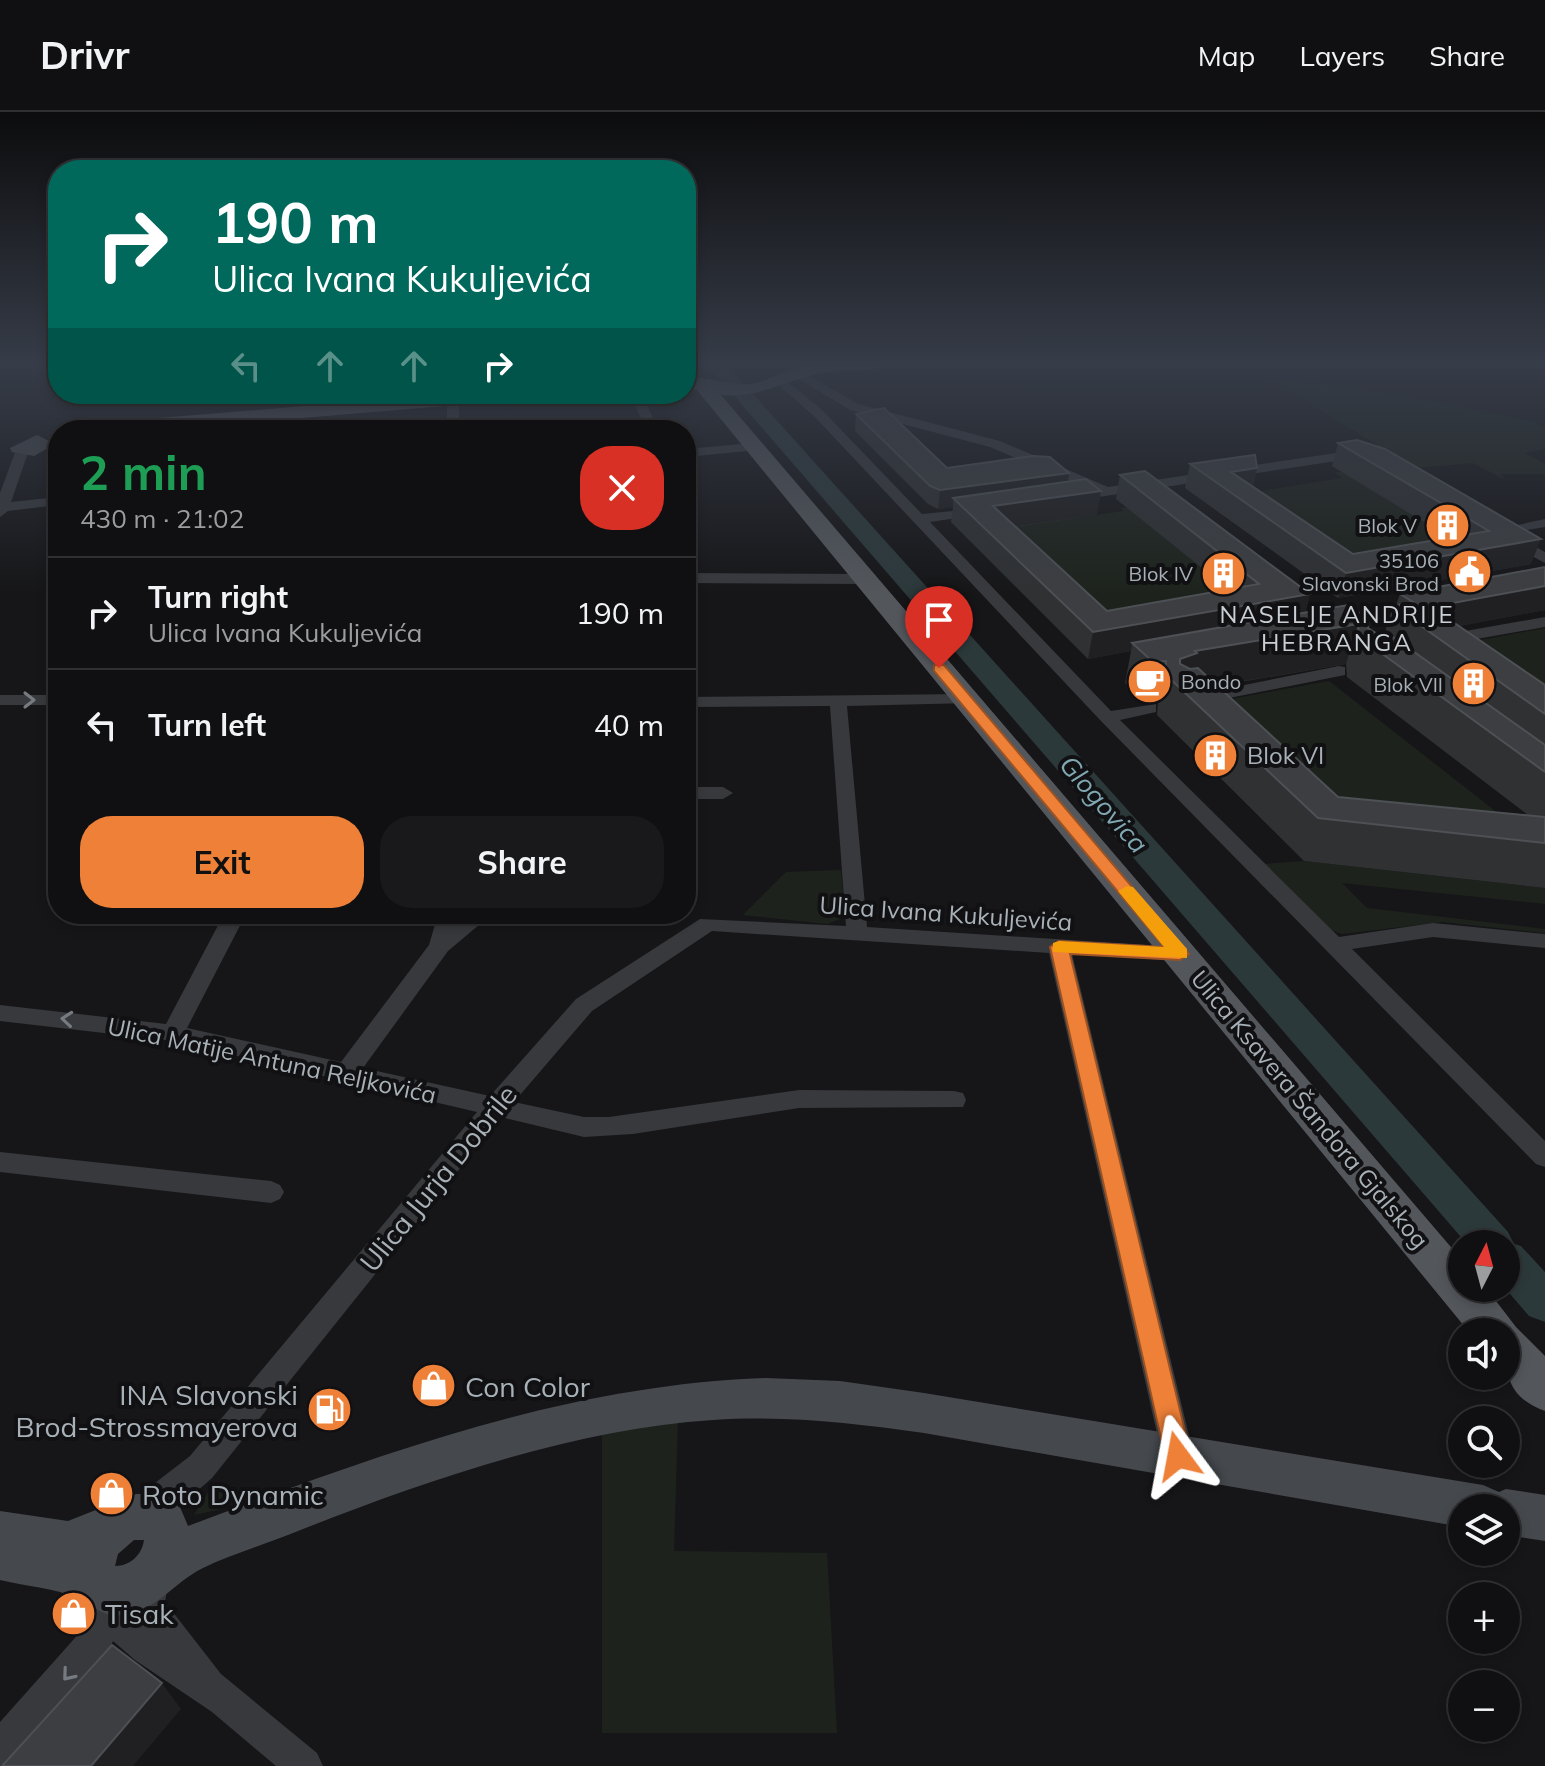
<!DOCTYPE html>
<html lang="en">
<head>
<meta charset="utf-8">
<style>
  :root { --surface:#101012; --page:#19191b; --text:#f1f3f6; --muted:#9c9d9f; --line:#303032; --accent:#ee8038 }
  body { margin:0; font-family:Mulish,sans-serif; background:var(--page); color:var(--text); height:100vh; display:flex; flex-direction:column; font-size:30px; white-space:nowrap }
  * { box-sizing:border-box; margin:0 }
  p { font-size:26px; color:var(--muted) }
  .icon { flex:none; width:44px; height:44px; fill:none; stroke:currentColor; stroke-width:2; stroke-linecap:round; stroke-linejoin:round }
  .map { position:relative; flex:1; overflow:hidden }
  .side { position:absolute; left:48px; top:308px; width:648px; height:504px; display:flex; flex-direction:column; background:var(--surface); border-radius:32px; box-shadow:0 4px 12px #0003,0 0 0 2px var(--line) }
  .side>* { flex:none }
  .banner { position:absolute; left:48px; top:48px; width:648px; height:244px; border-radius:32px; box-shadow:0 4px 12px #0003,0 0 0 2px var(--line); background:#00695c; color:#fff; overflow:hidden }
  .needle { width:52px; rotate:6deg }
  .fabs { position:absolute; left:1448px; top:1118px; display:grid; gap:16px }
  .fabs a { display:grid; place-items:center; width:72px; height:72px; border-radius:50%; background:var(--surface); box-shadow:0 4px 12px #0003,0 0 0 2px var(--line); font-size:40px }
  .pin { position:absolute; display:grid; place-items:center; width:68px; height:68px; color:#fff; margin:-82px -34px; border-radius:50% 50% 50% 0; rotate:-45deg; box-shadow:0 0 8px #0007 }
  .pin .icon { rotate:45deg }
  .me { position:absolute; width:88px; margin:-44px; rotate:347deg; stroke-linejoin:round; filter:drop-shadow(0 0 6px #0008) }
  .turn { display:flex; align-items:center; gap:28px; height:168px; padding:0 32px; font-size:36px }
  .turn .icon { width:104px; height:104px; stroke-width:2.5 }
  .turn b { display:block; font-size:56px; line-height:68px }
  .lanes { display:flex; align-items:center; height:76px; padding:0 32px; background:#0003; justify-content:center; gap:40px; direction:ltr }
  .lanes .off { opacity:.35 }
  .round { display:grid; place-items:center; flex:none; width:84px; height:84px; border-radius:32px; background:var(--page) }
  .summary { display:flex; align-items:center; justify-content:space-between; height:136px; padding:0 32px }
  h1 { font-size:48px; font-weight:700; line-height:60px; color:#1e9e55 }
  .cta { display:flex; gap:16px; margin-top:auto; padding:16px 32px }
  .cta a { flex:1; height:92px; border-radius:32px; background:var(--accent); color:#111; font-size:32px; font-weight:700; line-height:92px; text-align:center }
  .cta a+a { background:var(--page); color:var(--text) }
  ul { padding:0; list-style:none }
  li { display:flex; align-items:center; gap:24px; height:112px; padding:0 32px; border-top:2px solid var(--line) }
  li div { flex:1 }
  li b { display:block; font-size:30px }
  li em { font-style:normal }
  header { display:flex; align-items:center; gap:48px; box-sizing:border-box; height:112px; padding:0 40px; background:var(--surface); border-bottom:2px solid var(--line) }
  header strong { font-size:38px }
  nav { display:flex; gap:44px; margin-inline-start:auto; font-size:28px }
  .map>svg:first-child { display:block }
  .green { fill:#1d231c }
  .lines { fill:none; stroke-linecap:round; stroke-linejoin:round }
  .river { fill:#2c393b; fill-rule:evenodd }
  .minor { fill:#37393d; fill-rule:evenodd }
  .secondary { fill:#45494d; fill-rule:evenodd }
  .primary { fill:#53575c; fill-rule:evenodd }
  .wall { fill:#2f3133; fill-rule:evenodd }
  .shaded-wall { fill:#202022 }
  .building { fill:#3c3e41; stroke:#4d5054; stroke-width:2 }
  .oneway { stroke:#757b80 }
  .route { fill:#ee8038; stroke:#9b5324; stroke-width:2 }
  .slow { fill:#f59e0b }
  .labels { text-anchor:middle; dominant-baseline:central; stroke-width:8; stroke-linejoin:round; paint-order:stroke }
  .far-poi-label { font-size:20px; fill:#a8b1b7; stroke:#111113; text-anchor:end }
  .far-quarter-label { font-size:24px; letter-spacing:2px; fill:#c9cfd4; stroke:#111113 }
  .poi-label { font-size:24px; fill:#a8b1b7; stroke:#111113; text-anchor:start }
  .street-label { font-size:24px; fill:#a8b1b7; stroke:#111113 }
  .water-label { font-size:26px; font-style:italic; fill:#80a8b2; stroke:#111113 }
  .near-street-label { font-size:28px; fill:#a8b1b7; stroke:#111113 }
  .near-poi-label { font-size:28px; fill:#a8b1b7; stroke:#111113; text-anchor:start }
</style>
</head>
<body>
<header>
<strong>Drivr</strong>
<nav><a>Map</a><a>Layers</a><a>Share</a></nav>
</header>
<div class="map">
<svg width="1545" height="1654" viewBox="0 0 1545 1654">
  <rect width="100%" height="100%" fill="#161618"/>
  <!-- green -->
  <path class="green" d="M1264 264 1399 283 1533 309 1545 316V337L1525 341 1545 352V362H1501L1505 368 1473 351 1415 356Z
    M1355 357 1473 440 1357 466 1236 383 1342 366 1335 361Z
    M1135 394 1249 495 1108 524 995 418 1123 399 1121 396Z
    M1545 516V597L1454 533Z
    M1329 569 1544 737 1375 733 1198 593Z
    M1304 749 1545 776V792L1342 771 1367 796 1545 817V821L1443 810 1342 822 1331 818 1265 752Z
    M841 758 845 805 827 812 743 803 786 760Z
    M678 1303 674 1439 827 1441 837 1621H602V1317Z
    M220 1371 235 1388 225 1396 194 1403 212 1374Z"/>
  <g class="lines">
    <!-- river -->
    <path class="river" d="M706 251H725L1508 1120 1514 1132 1521 1134 1545 1160V1210L1529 1204 1505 1176 1506 1132H1467Z"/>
    <!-- minor -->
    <path class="minor" d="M801 264H809L858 292 1000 329 1108 375 1343 340 1369 345 1362 349 1343 348 1072 389 1067 388V382L1091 378 990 335 850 298 801 268Z
      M775 266H783L822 298 922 402 984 396V402L930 410 1111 599 1156 592V600L1120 608 1339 825 1433 811 1545 822V836L1433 825 1352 837 1545 1029V1055L1536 1052 1101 609 814 304 775 270Z
      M447 282H459V318H447Z
      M629 282H641L659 318H647Z
      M292 298 302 301V318H290Z
      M753 331 758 332V338L686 345V337Z
      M17 335 29 338 11 390 58 385V393L8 399 0 405V381Z
      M1545 407V415L1497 423 1490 419Z
      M1506 424H1516L1545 440V451L1506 430Z
      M686 461 863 462 871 467 863 472 686 471Z
      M1545 505V515L1443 533 1435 528 1443 523Z
      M1339 554 1345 555V563L1199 592 1190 587 1199 582Z
      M965 582 974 587 971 591 847 594 867 815 1180 835 1191 842 1180 849 1072 842 1194 1344 1189 1354 1178 1359 1167 1354 1162 1344 1049 841 712 819 592 899 514 990 584 1005H609L799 978 954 979 963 981 966 988 963 995 799 996 633 1022 584 1025 501 1005 212 1366C190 1385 168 1406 140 1418L129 1413 124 1402 129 1391 190 1344 477 1000 173 929 0 909V893L166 912 224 802H246L187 916 341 950 429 833 438 802H460L458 809 467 802H492L448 839 363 956 490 984 576 887 700 807 846 814 830 594 686 595V585Z
      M0 583H58V593H0Z
      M686 675H723L733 681 723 687H686Z
      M0 1040 271 1069 280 1073 284 1080 280 1087 271 1091 0 1060Z
      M152 1448 164 1453 169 1465 165 1490 221 1562 317 1641 323 1654H276L212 1600 135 1548 113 1529 107 1542 13 1650 0 1654V1610L82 1518 91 1496 83 1477 88 1465 100 1460 112 1465 134 1501C129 1483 133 1470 140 1453Z"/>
    <!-- secondary -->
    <path class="secondary" d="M138 309 144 311 145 318H119Z
      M37 323 55 332 34 344 12 340 10 336Z
      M766 1266 840 1269 924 1281 1483 1373 1499 1380 1506 1377 1545 1383V1429L1506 1423V1396H1462V1415L924 1321C854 1311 784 1303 713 1308 572 1317 418 1371 288 1423 260 1434 230 1443 203 1456 174 1470 156 1500 121 1503 103 1505 91 1493 77 1486 55 1476 24 1474 0 1468V1399L68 1409 136 1382H150L180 1395 188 1414C376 1344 563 1273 766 1266ZM134 1428H144C142 1443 130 1454 115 1454L118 1442Z"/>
    <!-- primary -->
    <path class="primary" d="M799 251H886C875 261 852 257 837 259 795 262 764 287 721 283L1462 1148V1176H1486L1516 1215 1545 1244V1299C1503 1283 1506 1258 1506 1220H1469L697 278 686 275V267C705 263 728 274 749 272 766 271 780 259 797 256Z
      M449 282H525L516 288 159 318 149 312 159 306Z"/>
  </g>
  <!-- wall -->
  <path class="wall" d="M856 302 947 356 1069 361 1068 369 1097 403 1016 415 1107 499 1228 477 1116 387 1120 363 1310 482 1305 501 1368 516 1376 521 1385 520 1393 494 1396 493 1400 482 1545 455V498L1459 514 1545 573V776L1304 749 1157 603 1158 590 1144 591 1125 571 1131 539 1088 547 951 410 953 395 938 397 928 392 855 319ZM1346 552 1347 565 1528 703 1338 685 1217 574Z
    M1338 331 1385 337 1531 452 1338 486 1185 376 1190 352 1257 356 1253 375 1353 442 1450 426 1332 354Z"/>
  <!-- shaded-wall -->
  <path class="shaded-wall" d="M1257 356 1252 380 1231 360Z
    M1069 361 1067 378 953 386V395L938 397 940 378Z
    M1101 379 1097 403 990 418 993 394Z
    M1541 427 1531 452 1338 486 1346 461Z
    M1545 474V498L1429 520 1431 495Z
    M1310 482 1303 508 1132 531 1131 539 1088 547 1093 520Z
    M1358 512 1346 552 1188 578 1175 571 1180 547 1195 539Z
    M83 1489 88 1496 69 1516 64 1510Z
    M162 1571 181 1597 133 1654H91Z"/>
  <!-- building -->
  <path class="building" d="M884 296 947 356 1033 344 1050 345 1069 361 940 378 930 374 856 302Z
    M1357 328 1385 337 1541 427 1346 461 1190 352 1255 343 1257 356 1231 360 1353 442 1489 419 1338 331Z
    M1145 359 1310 482 1093 520 953 386 1086 367 1101 379 993 394 1107 499 1259 472 1120 363Z
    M1545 455V474L1431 495 1437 499 1434 506 1442 511 1453 510 1545 573V602L1393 494 1413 490 1400 482Z
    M1348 493 1369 508 1368 516 1376 521 1386 520 1545 633V660L1359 525 1358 512 1195 539 1197 541 1180 547V552L1190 557 1198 556 1338 685 1545 705V731L1318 706 1165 562 1166 549 1153 550 1132 531Z
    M71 1482 83 1489 64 1510 53 1499Z
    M112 1533 162 1571 91 1654H2Z"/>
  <!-- one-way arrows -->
  <defs><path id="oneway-chevron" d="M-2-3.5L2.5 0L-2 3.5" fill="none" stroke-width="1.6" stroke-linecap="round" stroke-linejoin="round" transform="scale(2)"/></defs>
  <g class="oneway">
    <use href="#oneway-chevron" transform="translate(29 588)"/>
    <use href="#oneway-chevron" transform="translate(67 907) rotate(-175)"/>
    <use href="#oneway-chevron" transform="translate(68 1563) rotate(130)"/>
  </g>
  <!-- sky -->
  <linearGradient id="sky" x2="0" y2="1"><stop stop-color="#0c0c0d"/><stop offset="0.52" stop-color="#363c48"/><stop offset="1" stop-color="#363c48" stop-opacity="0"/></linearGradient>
  <rect width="1545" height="483" fill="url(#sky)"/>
  <!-- route -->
  <path class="route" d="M934 553H944L1189 842 1180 848 1070 842 1191 1344 1187 1352 1178 1356 1169 1352 1165 1344 1050 835 1059 829 1164 835 934 559Z"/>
  <!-- slow -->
  <path class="slow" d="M1127 774 1133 775 1187 837V846L1053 840V831L1059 829 1164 835 1118 779Z"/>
  <!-- icons -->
  <defs>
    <symbol id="building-disc" viewBox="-11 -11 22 22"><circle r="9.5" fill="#ee8038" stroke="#111113"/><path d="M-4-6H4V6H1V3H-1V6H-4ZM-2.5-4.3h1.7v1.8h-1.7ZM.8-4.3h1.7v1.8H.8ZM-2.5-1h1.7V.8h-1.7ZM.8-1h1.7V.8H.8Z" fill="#fff"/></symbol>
    <symbol id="civic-disc" viewBox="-11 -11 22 22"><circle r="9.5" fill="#ee8038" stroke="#111113"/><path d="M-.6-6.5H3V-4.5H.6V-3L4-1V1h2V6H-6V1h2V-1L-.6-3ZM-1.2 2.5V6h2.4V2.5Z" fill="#fff"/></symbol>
    <symbol id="cafe-disc" viewBox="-11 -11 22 22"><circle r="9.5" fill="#ee8038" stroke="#111113"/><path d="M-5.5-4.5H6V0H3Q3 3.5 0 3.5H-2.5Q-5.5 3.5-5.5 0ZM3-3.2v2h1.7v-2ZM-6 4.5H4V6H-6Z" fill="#fff"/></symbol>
    <symbol id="shop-disc" viewBox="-11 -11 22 22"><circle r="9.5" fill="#ee8038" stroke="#111113"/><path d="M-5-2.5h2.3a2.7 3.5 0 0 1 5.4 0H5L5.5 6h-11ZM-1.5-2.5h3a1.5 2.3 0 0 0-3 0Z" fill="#fff"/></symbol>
    <symbol id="fuel-disc" viewBox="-11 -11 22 22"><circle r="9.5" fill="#ee8038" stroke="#111113"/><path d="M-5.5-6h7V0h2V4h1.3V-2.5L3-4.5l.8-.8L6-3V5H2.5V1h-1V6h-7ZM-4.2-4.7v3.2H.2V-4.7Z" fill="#fff"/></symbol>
  </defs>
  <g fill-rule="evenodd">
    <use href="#building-disc" x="1422" y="388" width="51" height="51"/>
    <use href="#civic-disc" x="1444" y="434" width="51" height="51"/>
    <use href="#building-disc" x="1198" y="436" width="51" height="51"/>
    <use href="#cafe-disc" x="1124" y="544" width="51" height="51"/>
    <use href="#building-disc" x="1448" y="546" width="51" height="51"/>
    <use href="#building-disc" x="1190" y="618" width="51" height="51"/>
    <use href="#shop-disc" x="408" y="1248" width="51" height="51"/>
    <use href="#fuel-disc" x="304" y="1272" width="51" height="51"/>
    <use href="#shop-disc" x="86" y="1356" width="51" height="51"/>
    <use href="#shop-disc" x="48" y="1476" width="51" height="51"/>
  </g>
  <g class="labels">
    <!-- far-poi labels -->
    <g class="far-poi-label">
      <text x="1417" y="413">Blok V</text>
      <text x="1439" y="448">35106<tspan x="1439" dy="23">Slavonski Brod</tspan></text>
      <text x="1193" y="461">Blok IV</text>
      <text x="1181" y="569" text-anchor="start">Bondo</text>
      <text x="1443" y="572">Blok VII</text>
    </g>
    <!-- far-quarter labels -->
    <g class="far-quarter-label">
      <text x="1337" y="502">NASELJE ANDRIJE<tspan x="1337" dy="28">HEBRANGA</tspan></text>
    </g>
    <!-- poi labels -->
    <g class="poi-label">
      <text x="1247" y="643">Blok VI</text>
    </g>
    <!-- street labels -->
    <g class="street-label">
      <text transform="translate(946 801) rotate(4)">Ulica Ivana Kukuljevića</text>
      <text transform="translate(272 948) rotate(12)">Ulica Matije Antuna Reljkovića</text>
      <text transform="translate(1310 997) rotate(50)">Ulica Ksavera Šandora Gjalskog</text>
    </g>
    <!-- water labels -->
    <g class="water-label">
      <text transform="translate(1104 692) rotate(49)">Glogovica</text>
    </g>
    <!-- near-street labels -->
    <g class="near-street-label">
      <text transform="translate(438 1066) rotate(-51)">Ulica Jurja Dobrile</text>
    </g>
    <!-- near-poi labels -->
    <g class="near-poi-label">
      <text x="465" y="1274">Con Color</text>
      <text x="298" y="1282" text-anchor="end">INA Slavonski<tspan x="298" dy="32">Brod-Strossmayerova</tspan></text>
      <text x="142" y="1382">Roto Dynamic</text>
      <text x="105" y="1501">Tisak</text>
    </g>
  </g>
</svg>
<div class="fabs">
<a><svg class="needle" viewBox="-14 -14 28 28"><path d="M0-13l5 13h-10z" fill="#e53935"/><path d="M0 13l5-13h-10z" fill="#9c9d9f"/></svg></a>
<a><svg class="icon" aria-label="sound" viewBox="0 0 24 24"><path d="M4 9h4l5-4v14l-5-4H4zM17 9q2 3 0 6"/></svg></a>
<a><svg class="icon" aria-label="search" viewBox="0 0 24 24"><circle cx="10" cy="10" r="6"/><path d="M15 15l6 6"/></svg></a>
<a><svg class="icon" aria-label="layers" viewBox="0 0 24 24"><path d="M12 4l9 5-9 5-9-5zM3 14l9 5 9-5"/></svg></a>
<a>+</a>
<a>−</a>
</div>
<div class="pin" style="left:939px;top:556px;background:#d93025"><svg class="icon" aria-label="arrive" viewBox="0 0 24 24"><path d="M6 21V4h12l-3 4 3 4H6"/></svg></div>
<svg class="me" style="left:1178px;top:1344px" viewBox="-20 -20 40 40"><path d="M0-17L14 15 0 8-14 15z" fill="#ee8038" stroke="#fff" stroke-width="4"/></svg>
<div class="banner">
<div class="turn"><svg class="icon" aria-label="right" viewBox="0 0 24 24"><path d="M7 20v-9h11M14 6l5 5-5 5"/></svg><div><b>190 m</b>Ulica Ivana Kukuljevića</div></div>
<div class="lanes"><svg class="icon off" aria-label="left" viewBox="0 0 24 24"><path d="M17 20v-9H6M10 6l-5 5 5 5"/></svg><svg class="icon off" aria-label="ahead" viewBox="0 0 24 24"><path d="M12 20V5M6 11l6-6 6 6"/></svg><svg class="icon off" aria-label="ahead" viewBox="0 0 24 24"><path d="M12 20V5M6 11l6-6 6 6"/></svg><svg class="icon" aria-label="right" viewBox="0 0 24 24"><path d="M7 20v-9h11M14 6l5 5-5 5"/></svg></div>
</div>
<section class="side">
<div class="summary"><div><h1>2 min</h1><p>430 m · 21:02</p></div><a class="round" style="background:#d93025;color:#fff"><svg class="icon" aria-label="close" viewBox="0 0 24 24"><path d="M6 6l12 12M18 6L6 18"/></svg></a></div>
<ul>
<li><svg class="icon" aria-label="right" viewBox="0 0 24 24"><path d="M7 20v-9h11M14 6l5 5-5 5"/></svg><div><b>Turn right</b><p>Ulica Ivana Kukuljevića</p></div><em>190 m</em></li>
<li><svg class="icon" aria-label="left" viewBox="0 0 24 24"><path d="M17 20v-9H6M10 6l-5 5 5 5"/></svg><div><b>Turn left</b></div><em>40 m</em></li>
</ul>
<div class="cta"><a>Exit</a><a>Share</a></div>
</section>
</div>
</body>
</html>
